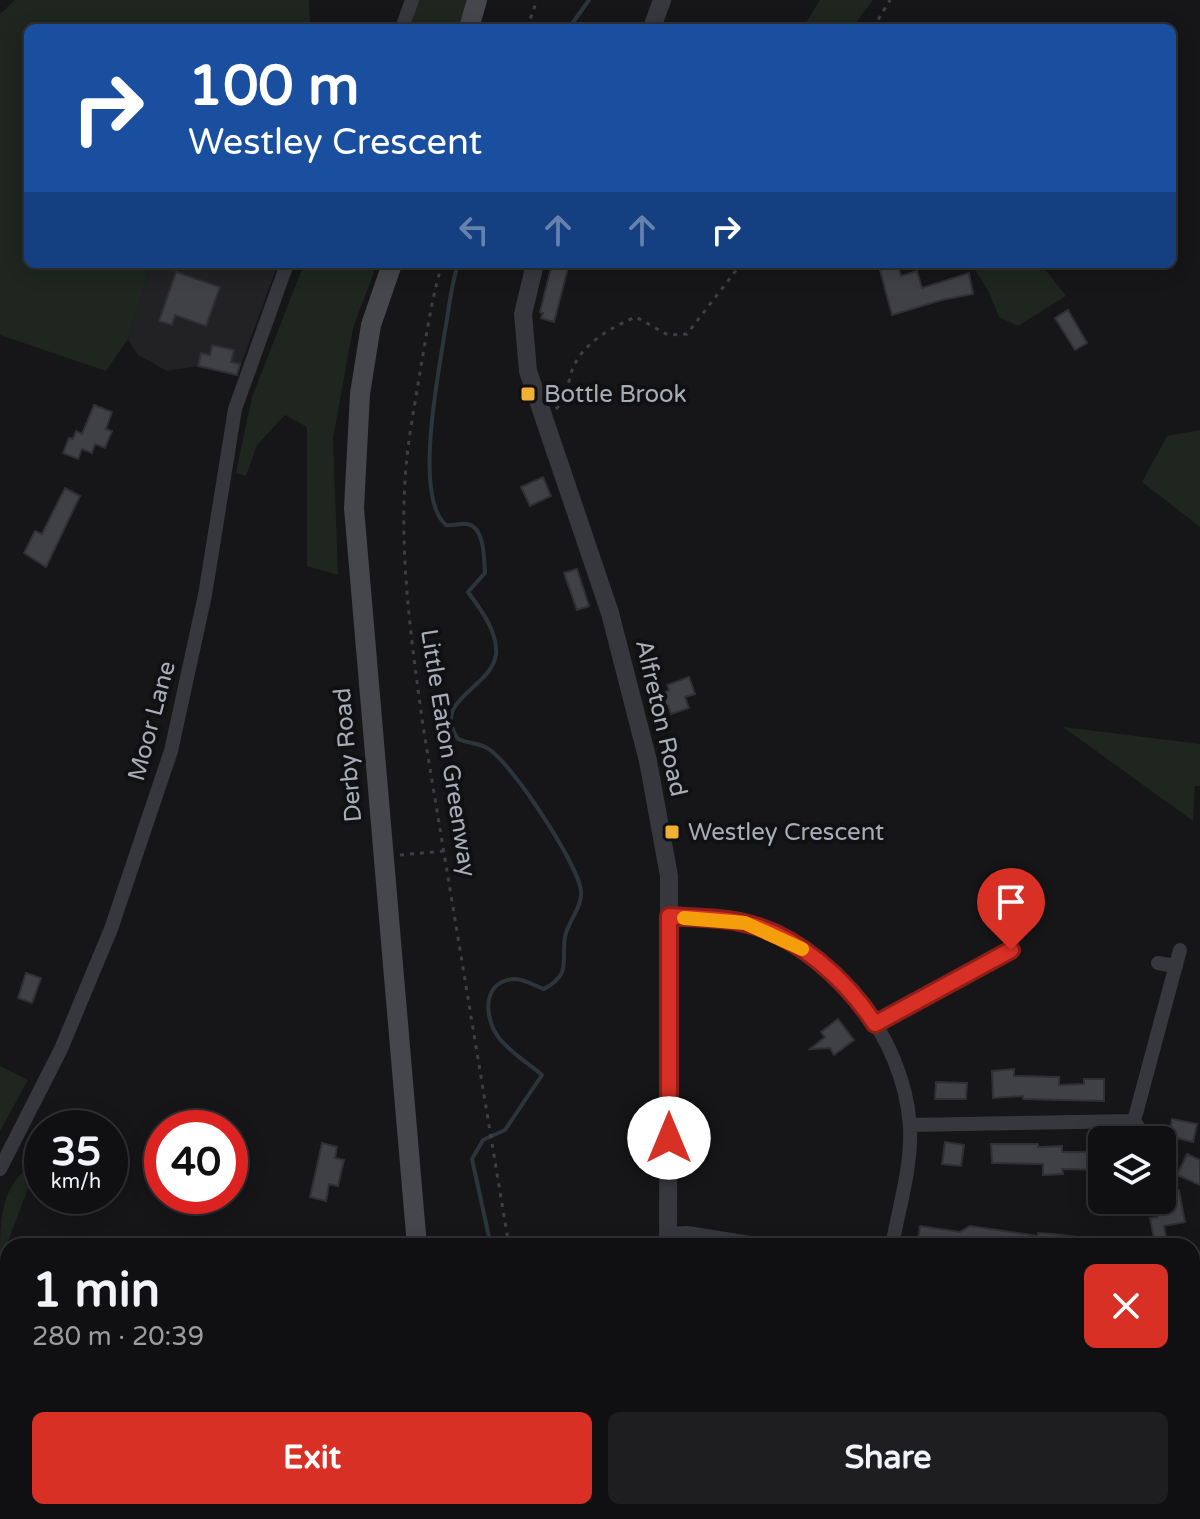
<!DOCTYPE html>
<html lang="en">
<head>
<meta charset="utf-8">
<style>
  :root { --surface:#101012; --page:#1e1e20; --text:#f1f3f6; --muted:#9c9d9f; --line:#303032; --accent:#d93025 }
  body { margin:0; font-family:"Varela Round",sans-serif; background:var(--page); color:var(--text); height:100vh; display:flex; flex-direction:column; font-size:30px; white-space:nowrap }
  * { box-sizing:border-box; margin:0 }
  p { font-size:26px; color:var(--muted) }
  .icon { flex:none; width:44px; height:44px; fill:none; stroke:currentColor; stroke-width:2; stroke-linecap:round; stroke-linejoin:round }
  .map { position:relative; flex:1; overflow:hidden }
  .side { position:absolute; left:0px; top:1238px; width:1200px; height:282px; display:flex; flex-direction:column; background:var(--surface); border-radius:24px 24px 0 0; box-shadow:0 4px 20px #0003,0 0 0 2px var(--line) }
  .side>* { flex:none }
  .banner { position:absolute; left:24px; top:24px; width:1152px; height:244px; border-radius:12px; box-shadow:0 4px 20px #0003,0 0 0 2px var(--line); background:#1a4fa0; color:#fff; overflow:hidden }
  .buttons { position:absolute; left:1088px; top:1126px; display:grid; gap:16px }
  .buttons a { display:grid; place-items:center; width:88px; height:88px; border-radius:12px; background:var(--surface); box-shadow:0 4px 20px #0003,0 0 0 2px var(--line); font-size:40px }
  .speed { position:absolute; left:24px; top:1110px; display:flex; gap:16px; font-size:40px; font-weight:700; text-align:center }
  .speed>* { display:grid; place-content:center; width:104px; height:104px; border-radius:50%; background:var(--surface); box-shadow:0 4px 20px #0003,0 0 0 2px var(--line); line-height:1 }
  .speed small { font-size:20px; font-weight:400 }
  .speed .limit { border:12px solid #d22; background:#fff; color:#111 }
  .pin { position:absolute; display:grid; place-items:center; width:68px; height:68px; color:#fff; margin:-82px -34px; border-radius:50% 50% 50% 0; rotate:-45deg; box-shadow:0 0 8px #0007 }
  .pin .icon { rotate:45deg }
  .me { position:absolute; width:88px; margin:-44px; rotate:0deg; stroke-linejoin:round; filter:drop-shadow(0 0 6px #0008) }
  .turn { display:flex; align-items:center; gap:28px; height:168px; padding:0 32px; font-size:36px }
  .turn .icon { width:104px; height:104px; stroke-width:2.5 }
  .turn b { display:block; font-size:56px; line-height:68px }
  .lanes { display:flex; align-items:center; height:76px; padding:0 32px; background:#0003; justify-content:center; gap:40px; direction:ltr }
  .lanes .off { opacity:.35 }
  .round { display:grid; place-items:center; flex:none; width:84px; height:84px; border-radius:12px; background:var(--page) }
  .head { display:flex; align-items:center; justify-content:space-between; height:136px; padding:0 32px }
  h1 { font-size:48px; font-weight:800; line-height:60px }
  .action { display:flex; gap:16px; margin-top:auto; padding:16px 32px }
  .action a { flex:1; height:92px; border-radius:12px; background:var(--accent); color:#fff; font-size:32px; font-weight:800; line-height:92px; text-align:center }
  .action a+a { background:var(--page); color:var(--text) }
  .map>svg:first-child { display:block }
  .built { fill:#222225 }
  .green { fill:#1e261f }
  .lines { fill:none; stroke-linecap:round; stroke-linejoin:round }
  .stream { stroke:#2c353c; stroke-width:4 }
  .building { fill:#404145; stroke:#303034; stroke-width:2 }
  .path { stroke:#3d3f44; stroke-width:3; stroke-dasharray:4 6; stroke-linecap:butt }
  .minor { stroke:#37383d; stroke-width:14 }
  .tertiary { stroke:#37383d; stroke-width:18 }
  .secondary { stroke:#45474d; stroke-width:20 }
  .route-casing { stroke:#8d1f18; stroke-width:20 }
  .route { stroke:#d93025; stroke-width:14 }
  .slow { stroke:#f59e0b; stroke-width:14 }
  .poi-dot { fill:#f2b134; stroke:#111113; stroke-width:3 }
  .labels { text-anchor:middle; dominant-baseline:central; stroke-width:8; stroke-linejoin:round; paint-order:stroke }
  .poi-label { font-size:24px; fill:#a8adb8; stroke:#111113; text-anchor:start }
  .street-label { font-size:24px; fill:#a8adb8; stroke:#111113 }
</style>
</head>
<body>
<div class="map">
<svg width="1200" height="1519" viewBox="0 0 1200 1519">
  <rect width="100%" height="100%" fill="#161618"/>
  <!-- built -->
  <path class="built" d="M151 264H278L237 375 198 366 167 371 138 355 128 339Z"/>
  <!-- green -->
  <path class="green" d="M15 0H309L310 28H28V264H151L128 339 106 371 0 335V14Z
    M417 0H469L461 28H411Z
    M820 0H873L852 28H803Z
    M304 264H377L353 328 333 438 338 575 307 566V427L285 415 257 445 246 476 236 473 252 397Z
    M971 264H1041L1066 296 1018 326 999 317 989 292Z
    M1200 430V527L1142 482 1167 436Z
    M1063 727 1200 744V786H1195L1193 821Z
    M0 1066 28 1080 0 1131Z
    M39 1159 0 1263C0 1216 0 1184 39 1159Z"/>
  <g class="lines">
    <!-- stream -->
    <path class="stream" d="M569 28 589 0
      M458 264C451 285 449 309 445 331 439 371 413 497 446 525 454 526 460 523 467 524 485 527 484 559 485 573L468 592C480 608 498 632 496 654 492 689 430 699 458 739 467 743 478 743 487 748 509 759 579 865 581 891 583 906 568 921 565 937 561 962 572 974 544 989 535 986 524 979 515 979 481 981 484 1018 499 1038 510 1052 528 1063 542 1075L505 1130 483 1140 472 1159 491 1246
      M506 1519V1512"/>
  </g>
  <!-- building -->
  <path class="building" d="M552 264H569L554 322 541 318 543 313 540 312Z
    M898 266 901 276 917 271 922 288 969 273 973 294 942 300 892 315 880 270Z
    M176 272 220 287 206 326 175 315 172 325 159 321Z
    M1068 310 1087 343 1075 350 1055 318Z
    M212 345 234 350 231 362 240 364 237 375 198 366 201 353 210 355Z
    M94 405 112 412 106 429 112 431 105 448 95 444 92 453 82 449 78 459 63 453 69 438 73 439 76 431 82 434Z
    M543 477 551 496 530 506 521 487Z
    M65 488 80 496 46 567 24 553 35 531 42 534Z
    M577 569 589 606 577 610 564 573Z
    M689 677 695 694 685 697 689 708 671 714 668 706 664 707 660 696 669 690 667 685Z
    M26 973 41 978 32 1003 18 998Z
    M838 1019 854 1040 834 1055 830 1048 810 1049 825 1037 821 1032Z
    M1014 1069V1076L1059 1077V1085L1084 1084V1079H1104V1101L1023 1099V1096L993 1098 992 1071Z
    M936 1082 967 1083 966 1099H935Z
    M1172 1119 1197 1124 1193 1142 1169 1136Z
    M945 1142 964 1145 961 1166 942 1164Z
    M322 1143 337 1147 335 1158 344 1160 338 1186 329 1184 326 1201 310 1197Z
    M991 1144H1038V1147L1062 1146V1152H1087V1156H1102V1170L1062 1169 1063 1174 1043 1175V1164L992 1163Z
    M1187 1154 1200 1160V1185L1177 1175Z
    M1179 1190 1185 1222 1164 1226 1167 1242 1155 1244 1150 1218 1158 1217 1155 1200H1162V1193Z
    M920 1226 960 1232 970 1226 1038 1236V1233L1054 1234 1084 1238 1086 1246H950L918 1241Z"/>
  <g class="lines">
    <!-- path -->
    <path class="path" d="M527 28 537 0
      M873 28 890 0
      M442 264C432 297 427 332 421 366 415 404 407 443 405 481 400 563 412 645 423 726L509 1246
      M556 409C567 398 567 387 571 374 578 346 611 327 636 317L668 335 687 334 741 264
      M400 855 444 851
      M528 1512V1519"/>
    <!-- minor -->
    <path class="minor" d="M402 28 412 0
      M669 916C694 918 724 916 748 924 834 951 903 1034 910 1126 912 1166 899 1207 892 1246
      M1158 963 1176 966
      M875 1024 1011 950
      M1134 1121 1180 950
      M910 1125 1134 1121 1147 1140
      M0 1169 61 1049 111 929 171 751 205 595 235 409 287 264
      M668 1234 687 1233 769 1246
      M791 1512 810 1519
      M1044 1519V1512"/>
    <!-- tertiary -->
    <path class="tertiary" d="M652 28 662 0
      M535 264 523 314 528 371 610 613 648 761 669 876 668 1246
      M672 1512V1519"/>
    <!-- secondary -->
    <path class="secondary" d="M469 28 477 0
      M392 264 371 325 360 394 354 508 417 1246
      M386 1519 389 1512"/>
  </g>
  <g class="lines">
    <defs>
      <path id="route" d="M669 1138V916C693 918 720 917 744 923 797 934 847 981 875 1024L1011 950"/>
    </defs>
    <!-- route casing -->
    <use href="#route" class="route-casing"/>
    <!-- route -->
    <use href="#route" class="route"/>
    <!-- slow -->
    <path class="slow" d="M684 918 745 923 802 949"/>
  </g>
  <!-- markers -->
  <g class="poi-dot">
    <rect x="520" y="386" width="16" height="16" rx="4"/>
    <rect x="664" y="824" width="16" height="16" rx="4"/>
  </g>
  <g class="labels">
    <!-- poi labels -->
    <g class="poi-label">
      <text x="544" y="394">Bottle Brook</text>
      <text x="688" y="832">Westley Crescent</text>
    </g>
    <!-- street labels -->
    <g class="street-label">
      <text transform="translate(661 718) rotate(77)">Alfreton Road</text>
      <text transform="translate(152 721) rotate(-75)">Moor Lane</text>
      <text transform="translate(448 753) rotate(81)">Little Eaton Greenway</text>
      <text transform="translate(348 755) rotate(-95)">Derby Road</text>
    </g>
  </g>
</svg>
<div class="buttons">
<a><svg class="icon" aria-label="layers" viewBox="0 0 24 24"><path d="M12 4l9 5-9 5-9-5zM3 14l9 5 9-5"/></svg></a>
</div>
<div class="speed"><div>35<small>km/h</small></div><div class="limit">40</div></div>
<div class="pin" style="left:1011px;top:950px;background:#d93025"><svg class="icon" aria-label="arrive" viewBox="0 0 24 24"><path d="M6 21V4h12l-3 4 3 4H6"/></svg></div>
<svg class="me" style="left:669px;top:1138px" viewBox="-20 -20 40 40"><circle r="19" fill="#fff"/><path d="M0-13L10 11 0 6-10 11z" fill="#d93025"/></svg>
<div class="banner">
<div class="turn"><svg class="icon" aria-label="right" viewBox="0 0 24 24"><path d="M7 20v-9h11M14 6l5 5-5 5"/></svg><div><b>100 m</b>Westley Crescent</div></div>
<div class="lanes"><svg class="icon off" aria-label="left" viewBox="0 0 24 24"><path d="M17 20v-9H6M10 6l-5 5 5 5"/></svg><svg class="icon off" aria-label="ahead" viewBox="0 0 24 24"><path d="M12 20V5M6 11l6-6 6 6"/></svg><svg class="icon off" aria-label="ahead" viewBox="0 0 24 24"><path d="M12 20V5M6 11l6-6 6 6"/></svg><svg class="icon" aria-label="right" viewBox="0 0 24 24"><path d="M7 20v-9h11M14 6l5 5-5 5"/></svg></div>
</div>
<section class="side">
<div class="head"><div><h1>1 min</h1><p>280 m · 20:39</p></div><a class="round" style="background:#d93025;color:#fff"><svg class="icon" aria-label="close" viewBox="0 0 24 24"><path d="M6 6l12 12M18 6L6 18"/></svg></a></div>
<div class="action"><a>Exit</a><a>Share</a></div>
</section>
</div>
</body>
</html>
